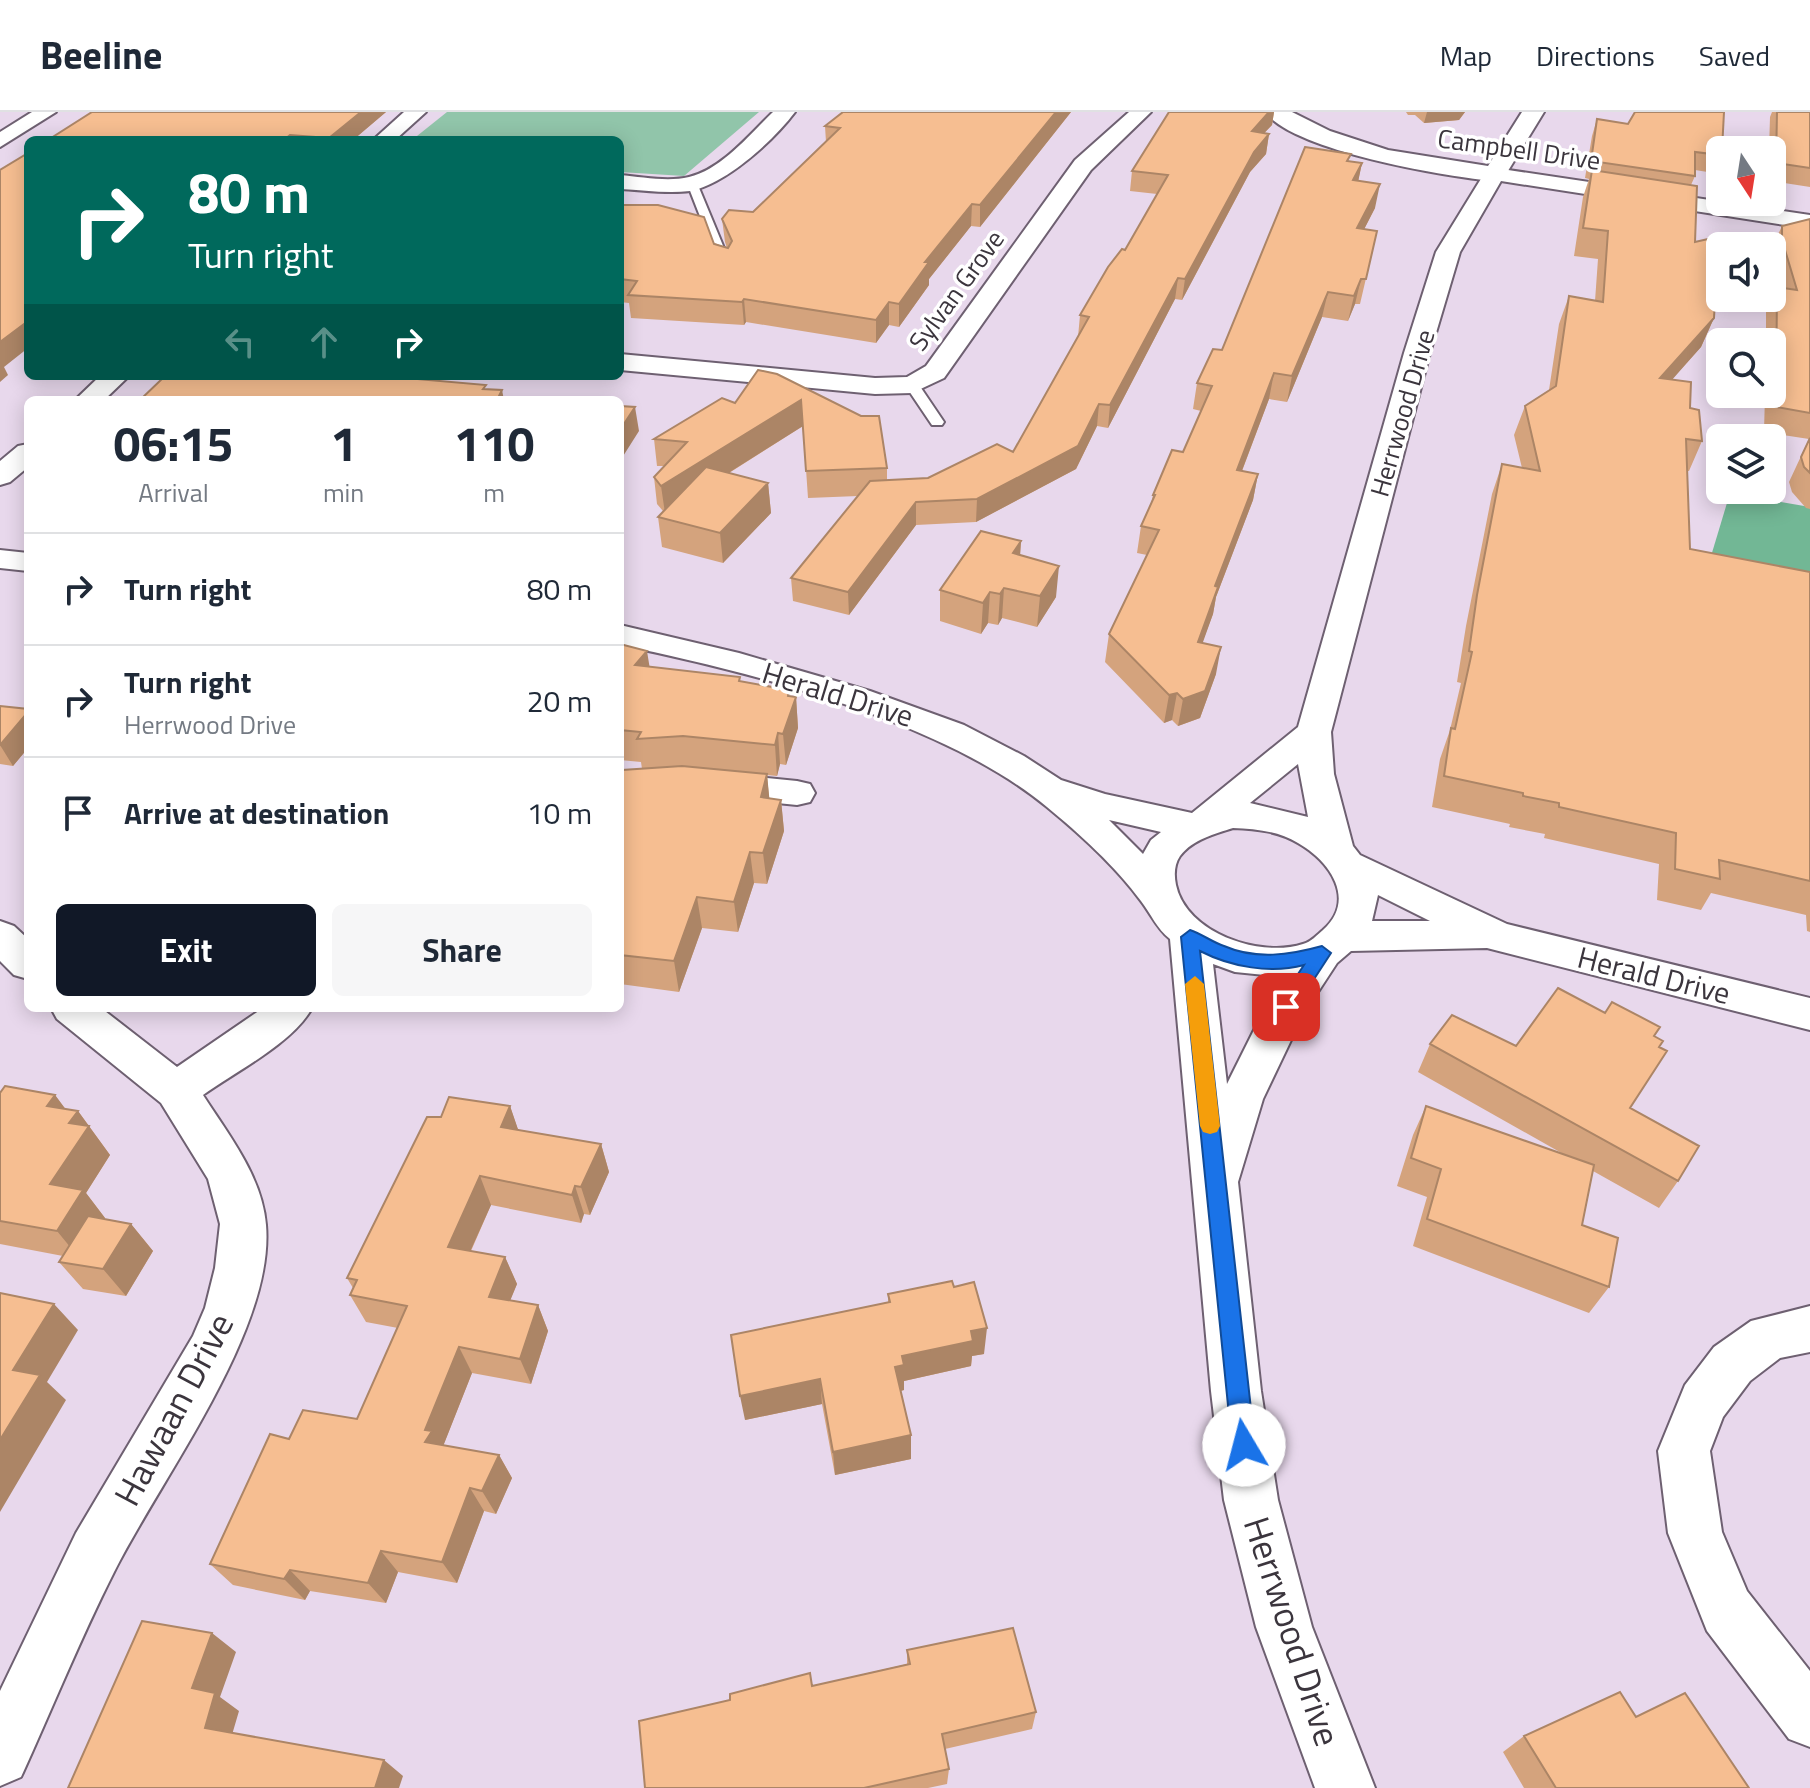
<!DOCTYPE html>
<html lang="en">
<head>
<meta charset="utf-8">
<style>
  :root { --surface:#fff; --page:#f6f6f7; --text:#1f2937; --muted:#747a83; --line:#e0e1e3; --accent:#111827 }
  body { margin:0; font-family:"Titillium Web",sans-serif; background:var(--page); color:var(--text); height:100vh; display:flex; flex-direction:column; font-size:30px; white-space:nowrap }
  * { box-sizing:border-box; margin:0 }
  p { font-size:26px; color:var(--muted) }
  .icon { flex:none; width:44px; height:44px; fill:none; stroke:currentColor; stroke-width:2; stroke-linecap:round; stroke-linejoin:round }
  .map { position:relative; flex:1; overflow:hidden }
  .panel { position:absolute; left:24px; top:284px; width:600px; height:616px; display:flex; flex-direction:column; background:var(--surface); border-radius:12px; box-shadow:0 4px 20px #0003 }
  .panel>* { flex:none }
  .banner { position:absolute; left:24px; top:24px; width:600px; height:244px; border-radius:12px; box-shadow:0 4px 20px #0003; background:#00695c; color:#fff; overflow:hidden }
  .needle { width:52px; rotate:168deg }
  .buttons { position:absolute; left:1706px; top:24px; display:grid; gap:16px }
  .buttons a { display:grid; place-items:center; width:80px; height:80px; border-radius:12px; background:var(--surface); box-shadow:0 4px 20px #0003; font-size:40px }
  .pin { position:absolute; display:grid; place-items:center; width:68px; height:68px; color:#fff; margin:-34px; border-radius:16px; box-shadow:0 4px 12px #0006 }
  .me { position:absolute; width:88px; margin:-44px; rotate:352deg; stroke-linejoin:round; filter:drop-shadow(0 0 6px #0008) }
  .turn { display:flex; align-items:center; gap:28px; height:168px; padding:0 32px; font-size:36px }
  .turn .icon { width:104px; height:104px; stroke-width:2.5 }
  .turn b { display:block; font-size:56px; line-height:68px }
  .lanes { display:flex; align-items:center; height:76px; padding:0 32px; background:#0003; justify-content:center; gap:40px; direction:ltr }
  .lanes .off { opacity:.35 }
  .eta { display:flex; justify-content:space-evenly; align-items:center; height:136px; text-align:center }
  .eta b { font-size:48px; font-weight:700; line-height:56px }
  .action { display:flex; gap:16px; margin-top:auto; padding:16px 32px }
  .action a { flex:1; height:92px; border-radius:12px; background:var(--accent); color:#fff; font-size:32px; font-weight:700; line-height:92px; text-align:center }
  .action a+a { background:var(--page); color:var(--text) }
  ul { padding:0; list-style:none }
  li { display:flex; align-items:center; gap:24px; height:112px; padding:0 32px; border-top:2px solid var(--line) }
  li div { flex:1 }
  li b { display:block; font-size:30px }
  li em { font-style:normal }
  header { display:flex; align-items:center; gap:48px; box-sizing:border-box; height:112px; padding:0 40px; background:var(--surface); border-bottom:2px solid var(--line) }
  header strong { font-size:38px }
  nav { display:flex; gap:44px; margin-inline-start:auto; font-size:28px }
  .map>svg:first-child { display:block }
  .green { fill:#91c5aa }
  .forest { fill:#72b795 }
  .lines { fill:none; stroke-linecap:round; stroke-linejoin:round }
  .service-casing { stroke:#6e6071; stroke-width:4 }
  .minor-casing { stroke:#6e6071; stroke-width:4 }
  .tertiary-casing { stroke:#6e6071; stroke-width:4 }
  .service { fill:#fff; fill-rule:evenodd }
  .minor { fill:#fff; fill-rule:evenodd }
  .tertiary { fill:#fff; fill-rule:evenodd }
  .wall { fill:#d4a37d }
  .shaded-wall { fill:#ac8566 }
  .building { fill:#f6be91; stroke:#ac8566; stroke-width:2 }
  .route { fill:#1a73e8; stroke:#114b97; stroke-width:2 }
  .slow { fill:#f59e0b }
  .labels { text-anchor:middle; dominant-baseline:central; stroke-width:7; stroke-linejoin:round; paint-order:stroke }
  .far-street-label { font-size:26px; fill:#3b353d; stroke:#fff }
  .street-label { font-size:30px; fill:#3b353d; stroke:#fff }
  .near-street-label { font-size:36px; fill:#3b353d; stroke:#fff }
</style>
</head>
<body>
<header>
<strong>Beeline</strong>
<nav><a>Map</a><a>Directions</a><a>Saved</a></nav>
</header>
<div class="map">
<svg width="1810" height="1676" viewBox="0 0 1810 1676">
  <rect width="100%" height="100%" fill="#e8d8ec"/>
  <!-- green -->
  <path class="green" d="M447 0H759L684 64 620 60V28H412Z"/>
  <!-- forest -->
  <path class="forest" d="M1730 381 1810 395V485L1705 464Z"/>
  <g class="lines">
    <defs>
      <path id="service" d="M692 68 697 71 731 153 729 156 719 153 687 71Z
        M907 270H917L944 310 942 313H932L905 273Z"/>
      <path id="minor" d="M32 0H56L0 35V20Z
        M404 0H426L395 28H373Z
        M773 0H795C773 29 726 72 690 79 667 82 643 78 620 77V63C642 65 668 70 689 65 722 57 750 22 773 0Z
        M1129 0H1151L1091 58 944 266 912 281 875 282 620 258V242L875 266 907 265 926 254 1075 48Z
        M1495 56 1810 103V117L1501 69 1460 140 1430 241 1331 620 1334 662 1353 734 1360 743 1507 812 1810 886V918L1487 836 1351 839 1337 851 1303 903 1263 987 1238 1070 1261 1279 1278 1388 1312 1515 1375 1676H1315L1256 1515 1224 1388 1211 1279 1170 827C1157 817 1151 802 1141 789 1116 755 1080 722 1047 695 943 609 752 560 620 533V513L739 541 870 579 964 613 1024 644 1061 668 1105 682 1192 701 1298 615 1404 241 1436 140 1487 57ZM1298 652 1308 705 1250 691ZM1109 708 1161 720 1151 728 1143 742ZM1233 716C1256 717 1278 719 1298 731 1330 749 1357 788 1323 818 1317 823 1311 830 1303 832 1260 846 1186 821 1176 773 1174 763 1174 753 1180 744 1193 727 1215 722 1233 716ZM1378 783 1430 809H1372ZM1213 852 1235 860 1284 865 1271 884 1227 972Z
        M100 264H129L104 288H75Z
        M28 332V355L10 370 0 373V349L18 334Z
        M0 438 28 441V459L0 456Z
        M687 658 797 669 810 672 815 681 810 690 797 693 687 682 620 687V663Z
        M0 809 14 814 28 827V867L14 863 0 849Z
        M51 896H101L177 955 263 896H312C293 931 235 960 203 983 228 1022 262 1064 266 1113 275 1218 161 1366 114 1460 80 1527 52 1597 21 1665L0 1674V1579L76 1421 193 1224 205 1196 215 1156 220 1112 208 1067 161 991 57 907Z
        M1810 1194V1240L1780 1246 1750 1269 1723 1305 1710 1339 1722 1420 1747 1479 1810 1559V1635L1789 1627 1707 1519 1668 1421 1658 1339 1685 1273 1714 1235 1751 1209Z"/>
      <path id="tertiary" d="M1265 0H1292L1330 19 1388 38 1488 54 1522 0H1544L1503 67 1495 69C1446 65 1294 39 1265 0Z"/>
    </defs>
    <!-- service casing -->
    <use href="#service" class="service-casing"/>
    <!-- minor casing -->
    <use href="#minor" class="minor-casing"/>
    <!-- tertiary casing -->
    <use href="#tertiary" class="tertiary-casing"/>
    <!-- service -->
    <use href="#service" class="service"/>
    <!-- minor -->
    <use href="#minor" class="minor"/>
    <!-- tertiary -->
    <use href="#tertiary" class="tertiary"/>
  </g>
  <!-- wall -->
  <path class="wall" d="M92 0H386L353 28H48Z
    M843 0H1071L980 115 971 114 929 167V173L899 215 889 213 876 231 746 210 744 213 631 206 629 191 620 190V93L727 136 725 130 722 107 753 100 826 30 825 14Z
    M1169 0H1274L1272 13 1264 21 1269 22 1266 42 1250 60 1182 188 1175 187 1108 316 1097 314 1076 357 976 410 916 413 849 503 793 489 791 466 858 384 808 386 803 314 729 361 768 371 771 401 723 451 662 435 658 405 663 399 657 392 654 365 664 354H657L654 327 735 291 758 258 887 356V368L928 366 1013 340 1078 225 1080 203 1125 138 1157 82 1130 79 1132 59Z
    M1406 0H1465L1459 8 1424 11 1415 3H1408Z
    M1772 0H1810V75L1772 69V38H1769L1770 5Z
    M1597 7 1720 38V47L1714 61 1695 58V64L1691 73 1695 130 1709 157 1714 206 1701 235 1672 267 1690 296 1702 329 1689 359H1687L1690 437 1810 460V820L1807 819 1806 803 1711 781 1701 798 1657 788 1659 752 1544 726 1545 722 1509 715 1510 712 1432 695 1440 647 1450 618 1461 571 1457 570 1466 514 1492 382 1502 352 1522 356 1514 323 1525 294 1549 278 1559 212 1569 184 1595 189 1598 147 1574 144 1583 85 1589 67 1585 66 1592 24Z
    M1350 50 1362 51 1358 69 1375 96 1364 117 1377 119 1360 192H1355L1348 209 1322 205 1287 290 1269 287 1242 359 1258 362 1253 388 1216 485 1213 502 1202 531 1216 562 1200 606 1178 614 1172 608 1164 611 1105 550 1109 522 1147 443 1137 441 1141 414 1151 392 1153 383 1183 340 1201 299 1193 297 1197 271 1222 238Z
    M1810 107V397L1806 396 1792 380 1789 370 1809 327 1764 320 1765 282H1772V230H1766V199L1777 175 1779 176 1772 153V135L1782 114Z
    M1021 429 1020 443 1056 485 1037 515 1002 506 998 513 988 511 981 522 940 509V478Z
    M620 532 650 555 789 578V585H796L798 616 786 653 780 652 777 664 767 663 769 686 781 688 784 719 767 772 754 771 738 820 702 816 679 880 620 872V662L642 657 641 650 620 648Z
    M0 594 28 597V636L13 654 0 652Z
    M1605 901 1654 924 1659 935 1630 996 1678 1069 1659 1096 1593 1059 1582 1113 1609 1175 1589 1201 1413 1134 1427 1085 1397 1074 1413 1023 1426 994 1565 1043 1418 960 1430 932 1516 934Z
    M0 981 55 983 65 997 78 999 110 1043 86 1081 105 1106V1107L131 1112 153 1139 126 1184 83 1177 59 1150 63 1144 0 1132Z
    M510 994 518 1018 601 1032 609 1060 590 1103 584 1102 581 1111 491 1093 471 1139 505 1145 517 1172 510 1188 538 1193 548 1219 531 1272 472 1261 443 1334 499 1343 512 1366 496 1402 484 1399 457 1471 398 1460 386 1491 310 1479 305 1488 233 1473 210 1452 357 1307 398 1216 366 1210 350 1183 353 1176 347 1166 441 1005Z
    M954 1175 984 1242 972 1244 971 1254 904 1269V1278L901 1279 911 1323V1347L835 1363 822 1292 745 1308 888 1191V1182Z
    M907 1538 1036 1600 1032 1617 945 1637 949 1657 947 1672 928 1676H645L812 1574 907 1552Z
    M1636 1605 1749 1676H1524L1503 1640 1524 1624Z"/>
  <!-- shaded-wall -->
  <path class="shaded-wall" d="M361 0H386L353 28H330L329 26Z
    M1056 0H1071L980 115V93Z
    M1269 0H1274L1272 13 1248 38 1252 19Z
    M1427 0H1465L1459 8 1424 11Z
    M1269 22 1266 42 1250 60 1182 188 1185 167 1254 40Z
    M1362 51 1357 75 1353 68Z
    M1380 72 1375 96 1352 141 1357 116Z
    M972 92 971 114 929 167V173L899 215V192L925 150Z
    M1178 166 1175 187 1108 316 1110 293Z
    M1361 167 1355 192 1348 209 1354 184Z
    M1328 180 1322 205 1287 290 1292 264Z
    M744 187 746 210 744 213 742 190Z
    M889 190V213L876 231V208Z
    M1714 206 1701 235 1648 295 1660 266Z
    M28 209V236L4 255 8 263 0 270V230Z
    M1274 261 1269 287 1232 385 1237 358Z
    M502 278 504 288H497Z
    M801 288 803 314 665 401 661 374Z
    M1099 292 1097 314 1076 357 976 410 977 387Z
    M635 295 639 319 620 349V318Z
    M1258 362 1253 388 1216 485 1213 502 1193 558 1198 530 1215 474Z
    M768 371 771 401 723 451 720 421Z
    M916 390V413L849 503 848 480Z
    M1021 429 1019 459 1013 441Z
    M1059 454 1056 485 1037 515 1040 484Z
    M1004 476 1002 506 998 513 1000 482Z
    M990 480 988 511 981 522 983 491Z
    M1221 535 1216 562 1200 606 1178 614 1183 587Z
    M647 539 652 570 635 553Z
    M789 578 791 601 796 585 798 616 786 653 783 622Z
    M1177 581 1172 608 1164 611 1169 583Z
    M28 600V636L13 654 0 633Z
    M778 621 780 652 777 664 775 633Z
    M767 662 770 693 761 685Z
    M781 688 784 719 767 772 763 741Z
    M750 740 754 771 738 820 734 790Z
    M697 785 702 816 679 880 674 849Z
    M55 983 73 1007 78 999 110 1043 86 1081 105 1106 80 1147 57 1119 50 1072 47 994Z
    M510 994 520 1023 501 1015Z
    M601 1032 609 1060 590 1103 581 1075Z
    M480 1064 491 1093 460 1162 448 1135Z
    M575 1074 584 1102 581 1111 572 1083Z
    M131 1112 153 1139 126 1184 103 1157Z
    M505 1145 517 1172 501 1211 489 1185Z
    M54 1192 78 1218 47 1270 66 1288 0 1400V1328L13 1258Z
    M538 1193 548 1219 531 1272 520 1247Z
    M987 1216 984 1242 972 1244 971 1254 904 1269V1278L895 1280V1255L902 1244 971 1219Z
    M459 1235 472 1261 442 1337 425 1330V1318Z
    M820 1267 822 1292 745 1308 740 1284Z
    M911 1323V1347L835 1363 833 1340Z
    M499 1343 512 1366 496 1402 482 1379Z
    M470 1376 484 1399 457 1471 442 1450Z
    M381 1439 398 1460 386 1491 368 1471Z
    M290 1458 310 1479 305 1488 284 1467Z
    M212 1521 236 1540 220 1585 239 1599 229 1633 205 1616 192 1576Z
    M384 1648 403 1664 399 1676H375Z"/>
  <!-- building -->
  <path class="building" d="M92 0H361L329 26 290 23 284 28H48Z
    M843 0H1056L980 93 972 92 925 150H929L899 192 889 190 876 208 744 187 742 190 628 183 637 169 620 167V93H658L704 105 714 132 728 136 732 129 722 107 729 98 753 100 840 16 825 14Z
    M1169 0H1269L1252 19 1269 22 1254 40 1185 167 1178 166 1110 293 1099 292 1078 334 977 387 916 390 848 480 791 466 870 369 928 366 997 332 1013 340 1089 205 1080 203 1108 155 1122 137 1125 138 1168 63 1132 59Z
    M1635 0H1724L1722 38H1720V43L1695 40V64L1591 49 1597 7 1628 12Z
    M1777 0H1810V56L1776 51Z
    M1305 35 1351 42 1347 49 1362 51 1353 68 1380 72 1357 116 1377 119 1366 167H1361L1354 184 1328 180 1292 264 1274 261 1237 358 1258 362 1215 474 1218 475 1198 530 1221 535 1205 579 1183 587 1177 581 1169 583 1109 522 1159 418 1141 414 1155 383H1153L1172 338 1183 340 1212 274 1197 271 1213 237 1222 238Z
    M28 41V209L0 230V58Z
    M1592 58 1697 74 1695 130 1708 127 1709 157 1712 171H1716L1714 206 1660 266 1691 270 1690 296 1699 298 1702 329 1686 327 1690 437 1810 460V769L1719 748 1720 767 1675 757 1676 721 1559 695V691L1523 684V681L1444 664 1451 616 1455 617 1472 540 1469 539 1477 483 1502 352 1540 359 1525 294 1556 274 1569 184 1603 190 1608 119 1583 116Z
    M1810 107V301L1776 295 1777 175 1797 178 1782 128V114Z
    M758 258 777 262 861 304H879L887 356 806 359 801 288 661 374 654 365 687 330 654 327 722 286 735 291Z
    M165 264H383L486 273 483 277 502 278 497 288H140Z
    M620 294 635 295 620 318Z
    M1810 326V361L1804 355 1801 345Z
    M706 355 768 371 720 421 658 405Z
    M981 419 1021 429 1013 441 1059 454 1040 484 1004 476 1000 482 990 480 983 491 940 478Z
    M620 532 647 539 635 553 740 565 739 569 789 578 788 584 796 585 783 622 778 621 775 633 683 624 637 627 641 620 620 618Z
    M0 594 28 597V600L0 633Z
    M682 654 767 662 761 685 781 688 763 741 750 740 734 790 697 785 674 849 620 843V726L622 720H620V662L622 658Z
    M1558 876 1605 901 1612 890 1660 915 1654 924 1663 929 1659 935 1667 939 1630 996 1699 1034 1678 1069 1430 932 1452 903 1516 934Z
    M5 974 55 983 47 994 78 999 69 1011 89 1014 50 1072 83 1078 57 1119 0 1109V981Z
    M449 985 510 994 501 1015 601 1032 581 1075 575 1074 572 1083 480 1064 448 1135 505 1145 489 1185 538 1193 520 1247 459 1235 425 1318 432 1319 425 1330 499 1343 482 1379 470 1376 442 1450 381 1439 368 1471 290 1458 284 1467 210 1452 270 1322 289 1327 303 1298 357 1307 407 1194 350 1183 357 1168 347 1166 427 1005H441Z
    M1426 994 1594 1053 1582 1113 1618 1126 1609 1175 1427 1107 1441 1057 1411 1046Z
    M88 1104 131 1112 103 1157 59 1150Z
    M952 1169 954 1175 974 1170 987 1216 971 1219 973 1229 902 1244 904 1253 895 1255 911 1323 833 1340 820 1267 740 1284 731 1223 890 1190 888 1182Z
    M0 1181 54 1192 13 1258 40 1263 0 1328Z
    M142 1509 212 1521 192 1576 215 1581 205 1616 384 1648 375 1676H68Z
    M1013 1516 1036 1600 942 1622 949 1657 864 1676H645L639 1609 730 1588V1582L810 1561 812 1574 910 1552 907 1538Z
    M1620 1580 1636 1605 1685 1581 1749 1676H1556L1524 1624Z"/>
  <!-- route -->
  <path class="route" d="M1190 818C1202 822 1212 830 1224 834 1256 848 1290 843 1322 834L1331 841 1292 901 1286 903 1276 895 1304 853C1271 862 1231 855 1200 839L1255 1333 1252 1342 1244 1345 1235 1342 1232 1333 1181 825Z"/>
  <!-- slow -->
  <path class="slow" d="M1195 864 1204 872 1220 1014 1217 1020 1210 1022 1203 1020 1200 1014 1185 872Z"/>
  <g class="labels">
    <!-- far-street labels -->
    <g class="far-street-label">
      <text transform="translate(1519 37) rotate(8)">Campbell Drive</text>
      <text transform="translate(956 178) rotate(-54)">Sylvan Grove</text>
      <text transform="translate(1402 301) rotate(-74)">Herrwood Drive</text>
    </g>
    <!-- street labels -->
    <g class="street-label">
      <text transform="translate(838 582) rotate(17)">Herald Drive</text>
      <text transform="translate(1654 863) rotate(14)">Herald Drive</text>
    </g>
    <!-- near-street labels -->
    <g class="near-street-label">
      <text transform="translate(173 1297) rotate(-62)">Hawaan Drive</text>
      <text transform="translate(1293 1519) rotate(72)">Herrwood Drive</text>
    </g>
  </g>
</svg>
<div class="buttons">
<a><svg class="needle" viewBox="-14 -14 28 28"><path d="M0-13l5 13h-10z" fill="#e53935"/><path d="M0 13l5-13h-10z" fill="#747a83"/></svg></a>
<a><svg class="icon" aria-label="sound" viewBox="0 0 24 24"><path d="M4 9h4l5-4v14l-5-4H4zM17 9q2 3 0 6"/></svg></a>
<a><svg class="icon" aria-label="search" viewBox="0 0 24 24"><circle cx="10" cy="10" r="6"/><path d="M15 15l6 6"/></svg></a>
<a><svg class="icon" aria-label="layers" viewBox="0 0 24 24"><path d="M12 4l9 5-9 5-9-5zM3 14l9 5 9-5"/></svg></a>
</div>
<div class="pin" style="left:1286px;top:895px;background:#d93025"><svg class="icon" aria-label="arrive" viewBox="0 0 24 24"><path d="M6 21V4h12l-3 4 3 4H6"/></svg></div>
<svg class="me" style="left:1244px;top:1333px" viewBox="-20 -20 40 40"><circle r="19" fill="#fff"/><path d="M0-13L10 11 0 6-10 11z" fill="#1a73e8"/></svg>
<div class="banner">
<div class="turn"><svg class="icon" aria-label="right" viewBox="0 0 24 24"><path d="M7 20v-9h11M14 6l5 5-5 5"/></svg><div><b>80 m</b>Turn right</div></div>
<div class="lanes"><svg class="icon off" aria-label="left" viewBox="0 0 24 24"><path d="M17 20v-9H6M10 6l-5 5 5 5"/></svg><svg class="icon off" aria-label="ahead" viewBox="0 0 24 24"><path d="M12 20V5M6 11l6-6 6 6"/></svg><svg class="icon" aria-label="right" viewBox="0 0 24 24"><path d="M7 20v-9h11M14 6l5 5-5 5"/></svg></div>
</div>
<section class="panel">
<div class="eta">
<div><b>06:15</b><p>Arrival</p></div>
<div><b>1</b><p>min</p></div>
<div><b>110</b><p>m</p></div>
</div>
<ul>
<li><svg class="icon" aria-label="right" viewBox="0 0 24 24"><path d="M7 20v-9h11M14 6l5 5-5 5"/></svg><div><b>Turn right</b></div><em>80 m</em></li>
<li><svg class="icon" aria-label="right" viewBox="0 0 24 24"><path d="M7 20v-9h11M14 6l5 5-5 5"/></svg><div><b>Turn right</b><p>Herrwood Drive</p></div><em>20 m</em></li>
<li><svg class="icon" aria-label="arrive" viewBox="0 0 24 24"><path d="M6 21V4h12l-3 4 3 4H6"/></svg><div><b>Arrive at destination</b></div><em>10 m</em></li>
</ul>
<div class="action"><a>Exit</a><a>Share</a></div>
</section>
</div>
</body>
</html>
